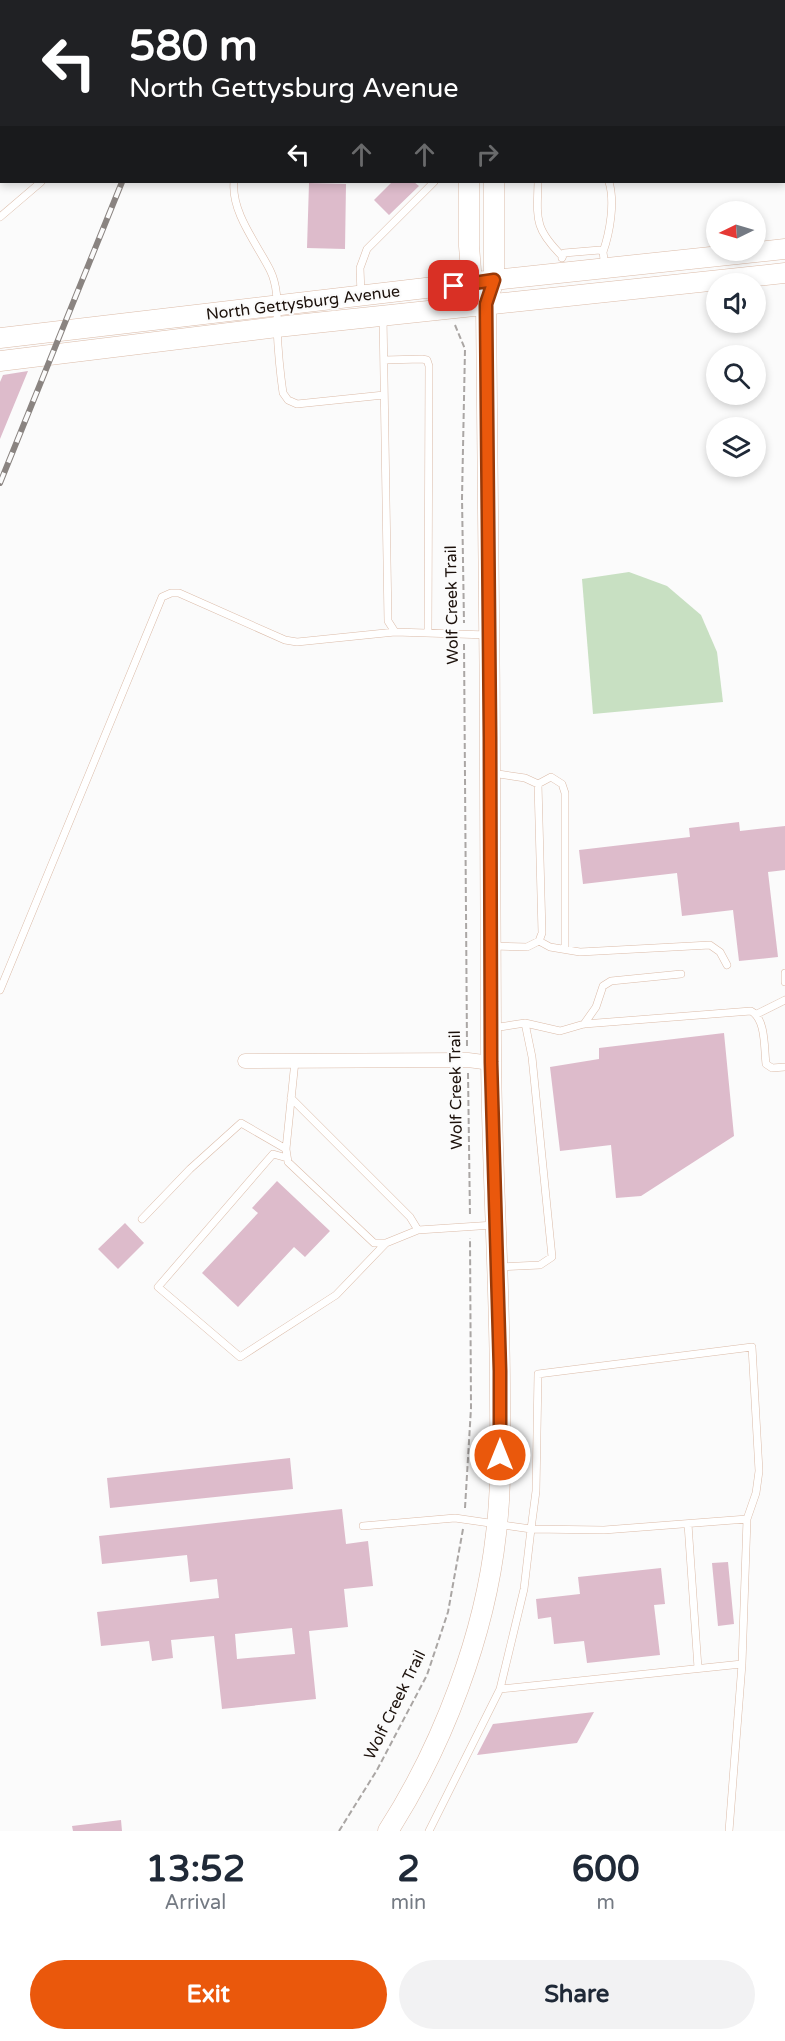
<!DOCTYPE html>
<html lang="en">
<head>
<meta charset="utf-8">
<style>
  :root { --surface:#fff; --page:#f2f2f3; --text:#1f2937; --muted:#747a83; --accent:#ea580c }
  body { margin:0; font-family:"Varela Round",sans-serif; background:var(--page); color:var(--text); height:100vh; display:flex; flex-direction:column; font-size:22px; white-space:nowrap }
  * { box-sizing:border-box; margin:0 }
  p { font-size:20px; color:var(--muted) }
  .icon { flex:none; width:33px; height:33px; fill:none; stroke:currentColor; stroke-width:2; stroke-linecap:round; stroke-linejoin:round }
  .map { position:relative; height:1831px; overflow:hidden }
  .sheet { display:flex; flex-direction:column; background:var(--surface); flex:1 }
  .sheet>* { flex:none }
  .top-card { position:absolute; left:0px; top:0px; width:786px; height:183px; box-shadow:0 3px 9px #0003; background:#202124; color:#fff; overflow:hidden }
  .needle { width:39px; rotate:265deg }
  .buttons { position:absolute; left:706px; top:201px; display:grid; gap:12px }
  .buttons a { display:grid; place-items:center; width:60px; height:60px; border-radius:50%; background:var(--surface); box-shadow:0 3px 9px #0003; font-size:30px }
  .pin { position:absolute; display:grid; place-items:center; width:51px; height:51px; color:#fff; margin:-26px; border-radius:12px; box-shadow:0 3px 9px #0006 }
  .me { position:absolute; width:66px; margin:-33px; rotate:0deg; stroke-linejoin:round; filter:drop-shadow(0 0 4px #0008) }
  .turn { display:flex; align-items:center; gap:21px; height:126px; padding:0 30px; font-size:27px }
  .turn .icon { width:78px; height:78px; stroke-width:2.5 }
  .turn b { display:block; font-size:42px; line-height:51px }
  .lanes { display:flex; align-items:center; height:57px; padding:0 30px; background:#0003; justify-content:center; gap:30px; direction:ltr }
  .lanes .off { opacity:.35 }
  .eta { display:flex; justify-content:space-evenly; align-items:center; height:102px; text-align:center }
  .eta b { font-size:36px; font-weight:700; line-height:42px }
  .cta { display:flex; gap:12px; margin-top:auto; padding:12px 30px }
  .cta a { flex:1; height:69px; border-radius:36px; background:var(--accent); color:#fff; font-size:24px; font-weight:700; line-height:69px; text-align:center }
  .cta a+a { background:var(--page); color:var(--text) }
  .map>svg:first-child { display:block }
  .green { fill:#c8e0c2 }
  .building { fill:#ddbbcb; fill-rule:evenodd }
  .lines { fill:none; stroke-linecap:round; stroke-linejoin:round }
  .service-casing { stroke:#dbbba8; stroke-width:8 }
  .minor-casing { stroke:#dbbba8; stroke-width:15 }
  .secondary-casing { stroke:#dbbba8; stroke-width:21 }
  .path { stroke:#aaa6a4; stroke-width:2; stroke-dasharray:6 3; stroke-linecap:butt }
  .service { stroke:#fff; stroke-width:7 }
  .minor { stroke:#fff; stroke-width:14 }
  .secondary { stroke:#fff; stroke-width:20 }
  .rail-casing { stroke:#8a8481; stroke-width:6 }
  .rail { stroke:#fbfbfb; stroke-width:4; stroke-dasharray:11; stroke-linecap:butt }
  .route-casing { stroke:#983908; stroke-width:15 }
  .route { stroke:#ea580c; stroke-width:10 }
  .labels { text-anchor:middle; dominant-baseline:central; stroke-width:4.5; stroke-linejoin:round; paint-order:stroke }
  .street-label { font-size:16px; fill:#1c110b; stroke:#fbfbfb }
</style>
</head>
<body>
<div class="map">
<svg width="785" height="1831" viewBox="0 0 785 1831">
  <rect width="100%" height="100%" fill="#fbfbfb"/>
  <!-- green -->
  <path class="green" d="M629 572 667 586 701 615 717 652 723 702 593 714 582 579Z"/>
  <!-- building -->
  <path class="building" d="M392 182H414L419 186 389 215 374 200Z
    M309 183 346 184 345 249 307 248Z
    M28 371 0 439V382L3 375Z
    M739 822 740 831 785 826V870L768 872 778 957 739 961 733 910 682 916 677 873 583 884 579 850 690 837 689 828Z
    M724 1033 734 1136 641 1196 616 1198 611 1145 560 1151 550 1067 599 1059V1048Z
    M277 1181 330 1231 305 1257 294 1247 238 1307 202 1273 258 1213 252 1208Z
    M125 1223 144 1243 118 1269 98 1249Z
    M290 1458 293 1489 110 1508 107 1478Z
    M342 1509 346 1544 368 1541 373 1586 344 1589 348 1627 309 1631 316 1699 222 1709 214 1636 171 1640 173 1658 152 1661 149 1641 101 1646 97 1612 219 1598 217 1579 190 1582 187 1555 102 1564 99 1536ZM292 1628 295 1654 237 1659 235 1634Z
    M728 1562 734 1624 718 1626 712 1563Z
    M661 1568 665 1604 654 1605 660 1655 587 1663 584 1641 554 1644 551 1617 538 1619 536 1599 580 1594 578 1577Z
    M594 1712 577 1743 477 1755 493 1724Z
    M121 1820 122 1831H73L72 1826Z"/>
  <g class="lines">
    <defs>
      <path id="service" d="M689 0 693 2
        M58 2V0
        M148 2 149 0
        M384 2 386 0
        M722 2 739 0
        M0 97 2 95
        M234 182C231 212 257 244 270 270 279 288 277 309 277 328 278 350 280 372 283 393L288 400 297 404 384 395
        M538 182C537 219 534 228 562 256
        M0 217 41 182
        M603 252C610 232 615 202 609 182
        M562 258 564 253 600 250 603 252 605 267
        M361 294 360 268 367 249 434 182
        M383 316 388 621 395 632 488 635
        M384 360 422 359 427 360 429 366 428 633
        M492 773 525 778 538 784
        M538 784 551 777 562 784 565 793V949
        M539 941 550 947 580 952 710 945 720 952 727 965
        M493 946 527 947 539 941 542 933 538 784
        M785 973V982
        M0 990 162 597 171 593H179L285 640 297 642 395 632
        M757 1014 785 1000
        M584 1024 596 1007 603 986 611 981 681 974
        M493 1028 525 1023 560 1031 584 1024 751 1011C766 1019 764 1048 766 1064L772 1068 785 1067
        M295 1061 286 1149 288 1162 374 1243H386L418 1230 494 1225
        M291 1098 410 1217 418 1230
        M287 1158 273 1154 158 1287 240 1357 336 1295 386 1243
        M142 1219 190 1169 241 1123 286 1149
        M499 1267 540 1265 552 1257 532 1057 525 1023
        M688 1524 698 1668
        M363 1526 455 1518 531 1529 524 1589 500 1689 429 1831
        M500 1689 742 1664
        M729 1831 742 1664 747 1519 604 1530 531 1529 536 1491 538 1374 752 1347 759 1471 756 1493 747 1519"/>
      <path id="minor" d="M245 1061 468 1060 491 1063"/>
      <path id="secondary" d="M493 2V0
        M521 2V0
        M469 182V246L472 283 478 292
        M0 338 494 280 785 249
        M0 361 277 327 785 273
        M388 1831C443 1745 485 1635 496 1534 502 1487 500 1440 500 1394 500 1277 491 1160 491 1044 490 797 490 551 486 304L494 280V182"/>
    </defs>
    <!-- service casing -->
    <use href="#service" class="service-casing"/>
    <!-- minor casing -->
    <use href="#minor" class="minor-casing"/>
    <!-- secondary casing -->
    <use href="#secondary" class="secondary-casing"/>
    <!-- path -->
    <path class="path" d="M455 325 465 349 462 498 464 623
      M464 644 467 1046
      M468 1073 470 1217
      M465 1508 471 1408 470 1238
      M339 1831 377 1770 427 1675 448 1612 463 1529"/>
    <!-- service -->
    <use href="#service" class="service"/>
    <!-- minor -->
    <use href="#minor" class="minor"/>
    <!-- secondary -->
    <use href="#secondary" class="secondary"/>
    <defs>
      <path id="rail" d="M198 2 199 0
        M0 483 122 182"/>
    </defs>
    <!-- rail casing -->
    <use href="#rail" class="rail-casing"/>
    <!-- rail -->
    <use href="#rail" class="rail"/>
  </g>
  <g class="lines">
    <defs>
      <path id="route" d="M454 286 494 280 486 304 490 737 491 1062 500 1371V1455"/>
    </defs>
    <!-- route casing -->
    <use href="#route" class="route-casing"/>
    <!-- route -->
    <use href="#route" class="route"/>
  </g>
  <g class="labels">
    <!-- street labels -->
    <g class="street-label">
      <text transform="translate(303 303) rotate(-7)">North Gettysburg Avenue</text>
      <text transform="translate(452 605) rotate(-91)">Wolf Creek Trail</text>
      <text transform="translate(456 1090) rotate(-91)">Wolf Creek Trail</text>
      <text transform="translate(395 1705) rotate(-64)">Wolf Creek Trail</text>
    </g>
  </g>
</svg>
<div class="buttons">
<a><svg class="needle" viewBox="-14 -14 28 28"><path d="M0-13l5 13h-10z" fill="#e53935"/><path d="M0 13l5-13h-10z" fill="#747a83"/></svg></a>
<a><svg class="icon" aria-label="sound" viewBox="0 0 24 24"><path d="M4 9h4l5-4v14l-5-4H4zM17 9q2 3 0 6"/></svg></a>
<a><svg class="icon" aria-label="search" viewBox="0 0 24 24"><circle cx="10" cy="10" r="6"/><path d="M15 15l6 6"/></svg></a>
<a><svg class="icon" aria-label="layers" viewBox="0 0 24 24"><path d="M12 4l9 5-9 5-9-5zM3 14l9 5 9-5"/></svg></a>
</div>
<div class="pin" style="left:454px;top:286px;background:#d93025"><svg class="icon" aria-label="arrive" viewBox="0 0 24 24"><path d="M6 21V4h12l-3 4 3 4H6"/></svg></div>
<svg class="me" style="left:500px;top:1455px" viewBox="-20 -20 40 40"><circle r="17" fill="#ea580c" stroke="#fff" stroke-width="3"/><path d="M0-11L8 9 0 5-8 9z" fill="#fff"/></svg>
<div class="top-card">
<div class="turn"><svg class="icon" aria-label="left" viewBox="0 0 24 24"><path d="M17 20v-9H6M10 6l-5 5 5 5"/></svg><div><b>580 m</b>North Gettysburg Avenue</div></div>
<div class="lanes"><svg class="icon" aria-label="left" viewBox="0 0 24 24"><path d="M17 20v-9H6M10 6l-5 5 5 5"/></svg><svg class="icon off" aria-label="ahead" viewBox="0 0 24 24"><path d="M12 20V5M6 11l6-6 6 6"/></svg><svg class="icon off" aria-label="ahead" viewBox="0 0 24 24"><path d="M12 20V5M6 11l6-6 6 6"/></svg><svg class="icon off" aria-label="right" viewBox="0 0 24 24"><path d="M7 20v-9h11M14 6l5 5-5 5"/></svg></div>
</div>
</div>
<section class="sheet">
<div class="eta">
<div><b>13:52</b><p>Arrival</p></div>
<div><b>2</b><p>min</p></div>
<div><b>600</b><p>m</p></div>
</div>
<div class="cta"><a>Exit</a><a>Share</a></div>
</section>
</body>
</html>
